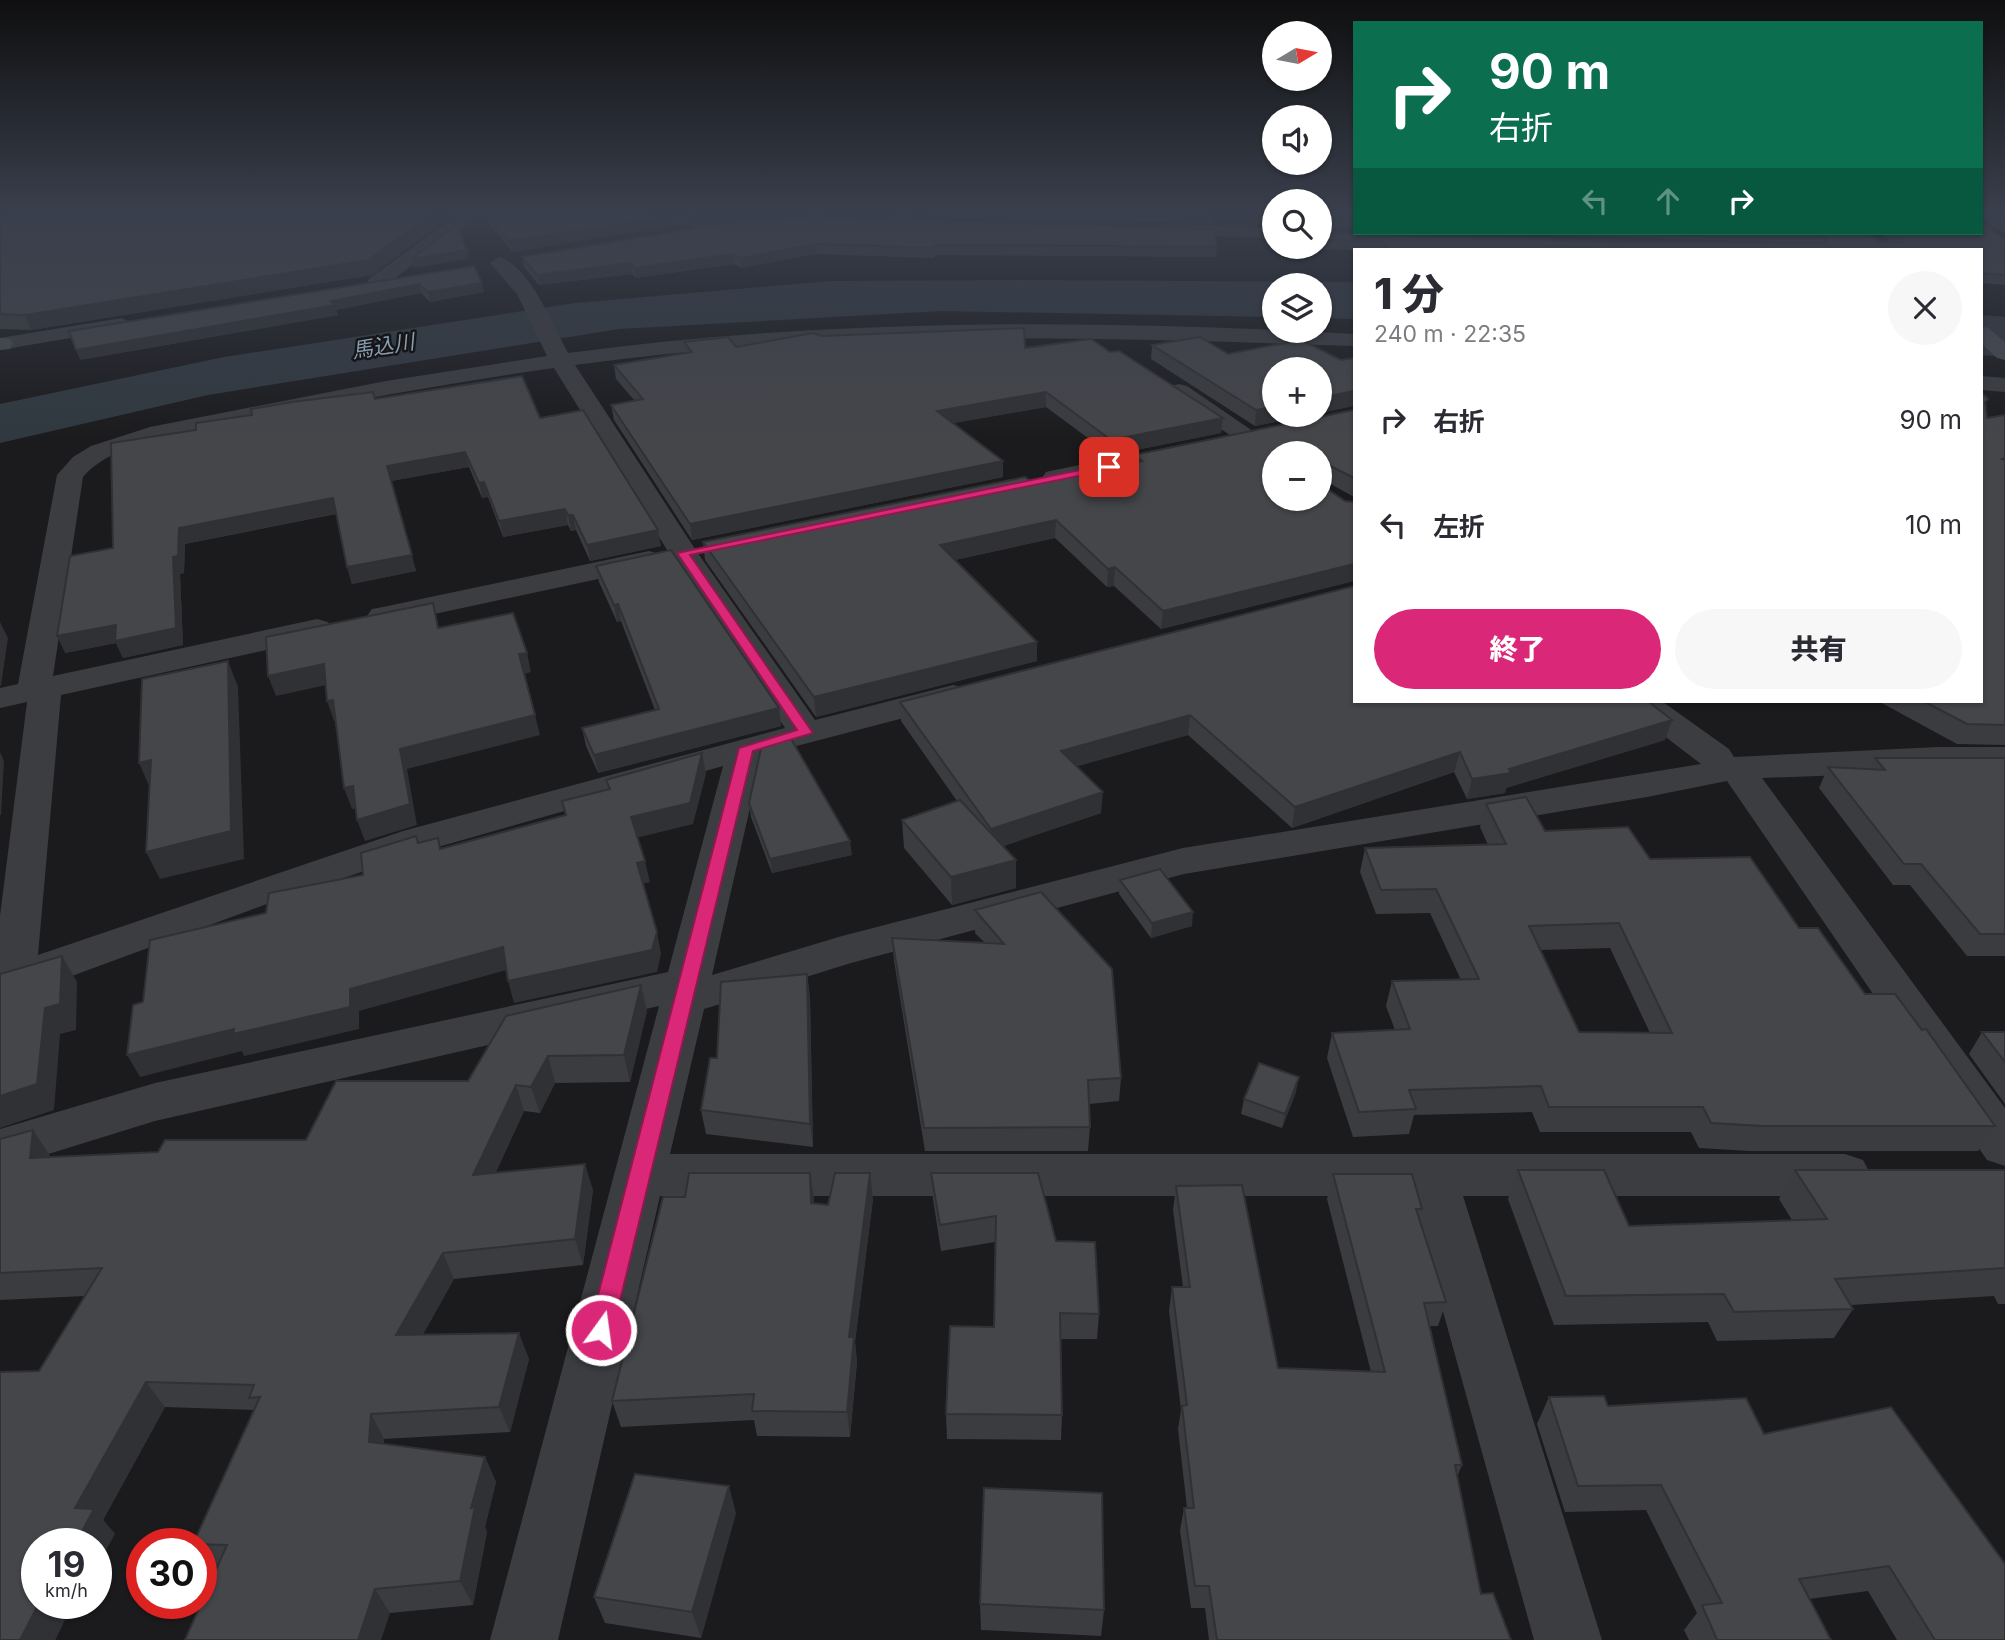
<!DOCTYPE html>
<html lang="ja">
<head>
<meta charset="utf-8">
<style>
  :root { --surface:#fff; --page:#f7f7f7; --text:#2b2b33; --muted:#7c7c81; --accent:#db2777 }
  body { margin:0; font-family:Inter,"Noto Sans JP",sans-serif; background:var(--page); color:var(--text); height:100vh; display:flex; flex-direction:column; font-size:26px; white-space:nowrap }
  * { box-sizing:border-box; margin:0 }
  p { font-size:23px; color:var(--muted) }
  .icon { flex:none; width:38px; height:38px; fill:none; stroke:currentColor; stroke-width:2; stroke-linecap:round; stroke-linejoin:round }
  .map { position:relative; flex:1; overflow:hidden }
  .side { position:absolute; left:1353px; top:248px; width:630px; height:455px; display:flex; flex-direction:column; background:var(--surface); border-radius:0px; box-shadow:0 2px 5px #0004 }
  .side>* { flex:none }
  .guide { position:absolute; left:1353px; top:21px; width:630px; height:214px; border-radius:0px; box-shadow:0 2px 5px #0004; background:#0b6e4f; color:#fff; overflow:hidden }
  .needle { width:46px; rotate:80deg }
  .fabs { position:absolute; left:1262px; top:21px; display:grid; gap:14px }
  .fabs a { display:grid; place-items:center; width:70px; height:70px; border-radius:50%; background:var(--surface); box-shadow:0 2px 5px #0004; font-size:35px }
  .speed { position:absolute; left:21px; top:1528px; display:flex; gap:14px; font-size:35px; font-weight:700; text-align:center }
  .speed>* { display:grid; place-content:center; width:91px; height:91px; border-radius:50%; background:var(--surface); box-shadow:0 2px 5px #0004; line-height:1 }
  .speed small { font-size:18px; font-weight:400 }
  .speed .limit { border:10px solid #d22; background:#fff; color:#111 }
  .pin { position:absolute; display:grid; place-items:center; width:60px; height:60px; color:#fff; margin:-30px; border-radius:14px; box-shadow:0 4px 10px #0006 }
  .me { position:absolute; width:77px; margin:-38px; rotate:14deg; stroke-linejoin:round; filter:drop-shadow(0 0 5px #0008) }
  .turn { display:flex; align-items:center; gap:24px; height:147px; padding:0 21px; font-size:32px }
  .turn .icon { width:91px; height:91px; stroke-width:2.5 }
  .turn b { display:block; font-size:49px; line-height:60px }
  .lanes { display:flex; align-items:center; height:66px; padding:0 21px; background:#0003; justify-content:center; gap:35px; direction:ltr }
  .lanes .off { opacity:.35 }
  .round { display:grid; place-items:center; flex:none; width:74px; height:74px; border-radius:37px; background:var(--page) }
  .overview { display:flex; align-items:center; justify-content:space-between; height:119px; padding:0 21px }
  h1 { font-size:42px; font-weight:800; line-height:52px }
  .primary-button { display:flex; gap:14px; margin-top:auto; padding:14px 21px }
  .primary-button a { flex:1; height:80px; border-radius:42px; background:var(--accent); color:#fff; font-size:28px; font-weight:800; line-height:80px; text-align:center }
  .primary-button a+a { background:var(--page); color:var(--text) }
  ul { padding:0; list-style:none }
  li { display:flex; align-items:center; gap:21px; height:105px; padding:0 21px }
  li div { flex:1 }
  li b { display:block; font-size:26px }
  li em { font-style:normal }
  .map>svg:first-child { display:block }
  .water { fill:#313940 }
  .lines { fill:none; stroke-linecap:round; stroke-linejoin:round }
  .street { fill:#3c3d41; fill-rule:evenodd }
  .secondary { fill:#4a4c51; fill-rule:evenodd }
  .wall { fill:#3b3c40; fill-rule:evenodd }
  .shaded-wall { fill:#303134 }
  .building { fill:#45464a; stroke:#303134; stroke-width:2; fill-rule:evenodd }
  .route { fill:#db2777; stroke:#8e194d; stroke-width:2 }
  .labels { text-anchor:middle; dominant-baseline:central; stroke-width:5; stroke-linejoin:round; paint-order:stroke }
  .far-water-label { font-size:21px; font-style:italic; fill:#889eb3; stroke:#161618 }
</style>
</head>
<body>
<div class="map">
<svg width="2005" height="1640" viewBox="0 0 2005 1640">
  <rect width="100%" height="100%" fill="#1b1b1d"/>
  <!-- water -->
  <path class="water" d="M1028 280 1354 282V319L1320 318V285H1274V317L941 311 619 329 208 395 0 443V404L224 357 575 303 831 281Z
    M1981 315 2005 317V357L1981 355Z"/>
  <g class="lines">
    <!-- street -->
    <path class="street" d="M418 210H543L544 212 536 217 478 216 384 286H370L367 282 370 278 456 216 426 215Z
      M612 210 689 215 718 223 721 227 712 232 687 225 618 218 612 217Z
      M806 210H822L825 220 816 225 810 224Z
      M903 210H926L893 226H881L878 222Z
      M1164 225 1274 228V238L1158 234 1155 230Z
      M499 257C529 265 554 327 568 353 828 318 1093 319 1354 334V346C1094 337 834 329 575 365L697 552 815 720 953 685 965 688 970 695 965 702 762 755 712 975 842 936 1183 848 1701 764 1629 709 1624 702H1663L1729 749 1734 757 1938 747H2005V769L1762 778 2005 1108V1166L1987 1160 1727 781 1647 797 1184 874 851 963 704 1009 670 1154H1845L1863 1160 1871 1175 1863 1190 1845 1196H1463L1602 1640H1534L1411 1196H660L558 1640H490L659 1006 155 1121 0 1169V1129L155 1083 668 972 723 766 431 849 283 898 34 990 14 996 0 992V916L27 702 0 708V688L18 684 57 475 73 457 91 446 150 427 386 381 547 356 517 294 490 263ZM554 368 669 553 785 728 403 831 38 955 61 695 317 639 328 636 333 629 328 622 317 619 53 676 83 477C121 434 220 427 274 416 367 398 461 381 554 368Z
      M122 318 132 324 129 328 0 350V338Z
      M1981 376 2005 378V392L1981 390Z
      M1179 384 1187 386 1263 438 1260 443H1242L1171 396 1167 391 1171 386Z
      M1185 444 1194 447 1198 452 1194 457 1055 486 1046 484 1042 478 1046 472 1055 470Z
      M649 551 659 554 664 560 659 566 383 625 372 623 367 616 372 609 383 607Z"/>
    <!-- secondary -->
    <path class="secondary" d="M1981 326 1988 328 2005 342V360L1997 358 1981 343Z
      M0 338 10 339 13 344 10 349 0 350Z"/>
  </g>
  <!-- wall -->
  <path class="wall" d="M483 210H582L672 226 512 252 485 219Z
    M665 210H1212L1213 214 1212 224 816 212 740 215 692 223 691 217 683 212Z
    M1320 210H1354V229L1321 228V233L1647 243H1814L1479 233H1868L1879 242H1892L1881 233H1981L2005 239V285L1981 283V250H1362L1305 249 1304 247H1320Z
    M1981 210H2005V233L1982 219H1981Z
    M0 217 449 218 372 275 31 330 0 329Z
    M739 221 1217 247 1216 257 936 255 934 258 816 254 741 268 734 264 636 278 632 274 539 285 524 267 522 257Z
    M474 266 484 292 430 302 421 293 336 310 338 315 80 360Z
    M822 336 1110 352 1223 418 1221 433 1111 455 1046 407 953 423 1003 477 692 540 614 420 611 405 635 401 616 379 614 365 685 353 684 342 736 347Z
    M1152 345 1228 354 1341 360 1354 358V407L1353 406 1255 426 1151 359Z
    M375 399 540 418 661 546 590 561 576 530 571 531 568 525 503 537 488 497 482 498 469 467 391 481 416 571 352 584 347 567 336 514 185 544 184 573 180 574 183 645 123 658 116 643 65 653 113 548 196 430Z
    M1986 405 1987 418 2005 416V745L1957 744 1880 702H1981Z
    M1354 410V497L1320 478 1274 499 1354 502V581L1161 629 1114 586 1107 587 1055 538 955 560 1037 642V661L816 717 705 560 703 542 1133 462 1134 455Z
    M596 566 779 708 781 726 598 773 586 746 582 728 655 710 621 621 617 622 599 582Z
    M900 702 1672 720 1665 740 1506 788 1505 793 1467 799 1454 772 1292 828 1188 735 1077 766 1101 813 1003 846 1016 888 952 905 904 848 902 820 957 801 901 721Z
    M1875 758H2005V956H1967L1910 885H1893L1819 788 1828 767 1870 769Z
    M749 803 852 855 772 873 751 817Z
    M1486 804 1545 831 1650 859 1799 928 1995 1126 1978 1151H1750L1699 1148 1691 1132H1540L1532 1112 1414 1115 1409 1134 1353 1137 1327 1058 1332 1033 1395 1030 1386 1006 1392 981 1461 980 1430 913 1376 914 1360 872 1365 848 1488 845 1480 827ZM1610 948 1650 1033 1579 1032 1541 950Z
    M1120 880 1192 926 1151 938 1119 894Z
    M975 910 1121 1078 1119 1101 1089 1104 1090 1127 1088 1151H925L894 961 892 938 984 942 975 933Z
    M807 974 810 998 813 1147 706 1134 701 1110 717 1058Z
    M641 985 647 1011 630 1082 555 1083 540 1113 524 1111 496 1172 593 1190 583 1265 454 1279 423 1334 529 1359 510 1432 384 1439V1444L485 1457 496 1482 485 1527 487 1532 473 1605 390 1613 216 1568H212L201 1555V1544L255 1410 165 1407 103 1520 115 1534 37 1544V1603H73L55 1640H0L39 1371 85 1296 0 1300V1139L33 1130 50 1157 158 1152 306 1140 468 1081Z
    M1982 1032H2005V1104L1969 1054Z
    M1296 1092 1282 1128 1241 1114 1244 1099Z
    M1518 1170 1629 1226 1792 1220 1779 1199 1795 1170H2005V1304H1998L1994 1296 1851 1305 1853 1309 1834 1338 1717 1341 1708 1322 1554 1325 1508 1199Z
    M810 1173 814 1203 828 1205 873 1199 855 1342 857 1362 850 1437 757 1436 754 1420 621 1427 612 1401 685 1197Z
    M931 1173 1056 1241 1099 1314 1097 1339H1060L1062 1415 1061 1440 947 1439 946 1414 994 1327 995 1242 941 1251 933 1199Z
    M1333 1174 1422 1209 1419 1218 1446 1302 1438 1326H1430L1462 1465 1457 1477 1481 1594 1511 1640H1209L1205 1608H1191L1180 1531 1184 1508H1187L1178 1429 1181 1410 1169 1311 1172 1287H1183L1173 1210 1176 1186 1278 1368 1371 1372 1327 1199Z
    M1549 1397 1608 1406 1764 1434 2005 1640H1897L1868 1591 1809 1599 1831 1640H1689L1684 1630 1697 1613 1646 1510 1565 1512 1537 1424Z
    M736 1513 701 1638 605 1623 594 1597Z
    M980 1604 1104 1610 1101 1636 981 1630Z"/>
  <!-- shaded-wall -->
  <path class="shaded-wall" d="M0 210H16L0 217Z
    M439 210H447L449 218 372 275 31 330 25 315Z
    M710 210H739L740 215 692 223 691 213Z
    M671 216 672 226 512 252 510 241Z
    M816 244V254L741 268 740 258Z
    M467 250 469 259 413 268 411 259Z
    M733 254 734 264 636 278 635 268Z
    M630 263 632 274 539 285 537 275Z
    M482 283 484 292 430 302 428 292Z
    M419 284 421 293 336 310 338 315 80 360 76 350Z
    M1354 391 1353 406 1320 413V398Z
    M1046 392V407L937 426V411Z
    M1274 407V415H1312L1255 426 1256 410Z
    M1223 418 1221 433 1111 455V440Z
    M465 452 469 467 391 481 416 571 352 584 347 567 387 466Z
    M1003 461V477L692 540 690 524Z
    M484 482 488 497 482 498 479 483Z
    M333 498 338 513 185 544 184 573 180 574 183 645 123 658 116 643 65 653 57 636 173 557 179 528Z
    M565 509 568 525 503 537 499 521Z
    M568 515H573L576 530 571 531Z
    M1056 520 1055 538 941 563 940 545Z
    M658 530 661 546 590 561 587 545Z
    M1354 564V581L1161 629 1163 611Z
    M1115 567 1114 586 1107 587 1108 569Z
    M618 604 621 621 617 622 614 605Z
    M0 622 8 638 1 685 0 686Z
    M1037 642V661L816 717 814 697Z
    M527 653 531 672 524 674 519 654Z
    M228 661 238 687 244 859 160 879 146 852Z
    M324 664 331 684 276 696 268 676Z
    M333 700 340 720 334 721 327 701Z
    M779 708 781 726 598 773 594 755Z
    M535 715 540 735 407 769 417 825 365 841 357 820 400 749Z
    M1190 715 1188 735 1061 771V751Z
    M1672 720 1665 740 1506 788 1505 793 1467 799 1472 779Z
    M0 752 4 761 1 815H0Z
    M1460 752 1454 772 1292 828 1295 807Z
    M702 753 706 774 693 824 636 838 631 817Z
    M151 760V790L139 763Z
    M353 786 361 807 352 809 344 788Z
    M1103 792 1101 813 992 850 991 829Z
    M850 841 852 855 772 873 770 859Z
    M1016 860V888L952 905 951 877Z
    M645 861 650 882 641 884 637 863Z
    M1193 912 1192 926 1151 938 1152 923Z
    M657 932 661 954 657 972 514 1003 508 981Z
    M503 947 510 969 359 1011V1029L244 1056 242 1051 140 1077 127 1055 234 1029 350 989Z
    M62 956 77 982 76 1030 60 1034 54 1110 0 1128V1096L45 1008Z
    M807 974 810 998 813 1147 810 1124Z
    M641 985 647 1011 630 1082 624 1055Z
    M548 1056 555 1083 540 1113 531 1087Z
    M1299 1077 1296 1092 1282 1128 1285 1114Z
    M516 1085 524 1111 482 1201 473 1175Z
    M33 1130 50 1156 48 1184 30 1158Z
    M585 1164 593 1190 583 1265 575 1239Z
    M810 1173 814 1199V1229L811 1203Z
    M870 1173 873 1199 855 1342 857 1362 850 1437 847 1412 849 1337Z
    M443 1253 454 1279 409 1360 396 1335Z
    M519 1333 529 1359 510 1432 499 1407Z
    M146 1382 165 1407 103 1520 115 1534 96 1568V1544H75V1508Z
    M371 1414 384 1439 383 1468 369 1442Z
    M485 1457 496 1482 485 1527 487 1532 473 1605 460 1581 471 1508Z
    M729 1486 736 1513 701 1638 692 1612Z
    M375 1589 390 1613 381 1640H358Z
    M39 1603H73L55 1640H20Z"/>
  <!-- building -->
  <path class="building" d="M16 210H439L368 260 25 315 0 314V217Z
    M483 210 629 211 671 216 510 241Z
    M693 210H710L691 213Z
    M1083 210H1212L1213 214Z
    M1320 210H1354V220L1320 219Z
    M1986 210H2005V221Z
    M815 218 1215 229 1217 247 935 245 934 248 816 244 740 258 733 254 635 268 630 263 537 275 522 257 739 221Z
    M1320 220 1321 233 1647 243H1825L1828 240 1816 233H1807H1868L1879 242H1903L1902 239 1895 233H1981V224L2005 239V275L1981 273V250H1415L1388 249 1383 241 1320 240Z
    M457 225 467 250 411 259Z
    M474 266 482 283 428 292 419 284 331 301 335 305 76 350 69 331Z
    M1024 328 1025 348 1091 339 1110 352 1119 351 1223 418 1111 440 1046 392 937 411 1003 461 690 524 611 405 643 399 614 365 692 352 684 342 728 337 736 347 813 333 822 336Z
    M1200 337 1228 354 1301 340 1341 360 1354 358V391L1320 398V369H1274V407L1256 410 1152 345Z
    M522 376 540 418 583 410 658 530 587 545 573 515H568L565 509 499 521 484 482 479 483 465 452 387 466 412 555 347 567 333 498 179 528 178 556 173 557 176 628 115 641 116 625 57 636 70 556 113 548 111 443 196 430V423L252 415 251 409 292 402 373 392 375 399Z
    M1981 392 1988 399 1985 402 1987 418 2004 415 2005 416V458L2002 459 2005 460V725L1967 724 1925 702H1981Z
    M1354 410V478L1321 461 1320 480V453H1274V499H1320V484L1345 501 1354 502V564L1163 611 1115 567 1108 569 1056 520 940 545 1037 642 814 697 703 542 1025 477 1031 481 1142 461 1134 455Z
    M671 550 779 708 594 755 582 728 659 709 618 604 614 605 596 566Z
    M1354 586V702H1649L1672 720 1509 769 1511 773 1472 779 1460 752 1295 807 1190 715 1061 751 1103 792 991 829 900 702Z
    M433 603 438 628 513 613 527 653 519 654 535 715 400 749 410 804 357 820 353 786 344 788 333 700 327 701 324 664 268 676 266 637Z
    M228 661 231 831 146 852 151 760 139 763 142 679Z
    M790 737 850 841 770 859 749 803 762 744Z
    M702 753 690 803 631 817 645 861 637 863 657 932 652 950 508 981 503 947 350 989V1007L233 1034 234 1029 127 1055 133 1005 143 1002 150 940 266 913 269 893 363 875 361 853 416 836 418 843 438 838 440 849 566 815 562 801 610 789 606 780Z
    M1875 758H2005V934H1980L1921 864H1904L1828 767 1885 770Z
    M1526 797 1545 831 1628 827 1650 859 1750 857 1799 928H1818L1865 994H1895L1922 1030 1926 1029 1995 1126H1763L1711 1123 1703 1107H1549L1541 1086 1409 1090 1416 1109 1359 1112 1332 1033 1410 1029 1392 981 1479 979 1436 889 1381 890 1365 848 1506 844 1486 804ZM1619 923 1672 1033 1579 1032 1529 926Z
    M960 800 1016 860 951 877 902 820Z
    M1160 869 1193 912 1152 923 1120 880Z
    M1041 892 1112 969 1121 1078 1088 1080 1090 1127 924 1128 892 938 1004 944 975 910Z
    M62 956 60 1004 45 1008 37 1084 0 1096V974Z
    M807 974 810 1124 701 1110 710 1058H717L721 982Z
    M641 985 624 1055 548 1056 531 1087 516 1085 473 1175 585 1164 575 1239 443 1253 396 1335 519 1333 499 1407 371 1414 369 1442 485 1457 471 1508 475 1507 460 1581 375 1589 358 1640H185L227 1545 193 1544 260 1397 249 1398 254 1385 146 1382 75 1508 94 1509 75 1544H37V1603H39L20 1640H0V1372L39 1371 102 1268 0 1273V1139L33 1130 30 1158 158 1152 165 1140H306L336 1081H468L506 1016Z
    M1982 1032H2005V1062Z
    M1259 1063 1299 1077 1285 1114 1244 1099Z
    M1518 1170H1604L1629 1226 1827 1219 1795 1170H2005V1268L1835 1279 1853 1309 1734 1312 1724 1294 1566 1296Z
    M689 1173H810L811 1203 828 1205 835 1173H870L849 1337H854L847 1412 752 1411 754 1394 612 1401 663 1197H685Z
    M931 1173H1038L1056 1241 1095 1242 1099 1314 1060 1313 1062 1415 946 1414 950 1326 994 1327 996 1216 940 1225Z
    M1333 1174H1412L1422 1209H1416L1446 1302 1424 1303 1462 1465H1455L1481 1594 1493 1593 1511 1640H1217L1209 1586H1195L1184 1508H1194L1182 1406 1187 1405 1172 1287H1190L1176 1186 1242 1185 1278 1368 1385 1372Z
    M1604 1396 1608 1406 1746 1398 1764 1434 1891 1407 2005 1564V1640H1935L1889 1566 1799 1579 1831 1640H1717L1702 1605 1722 1603 1661 1485 1578 1486 1549 1397Z
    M635 1474 729 1486 692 1612 594 1597Z
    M984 1488 1102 1493 1104 1610 980 1604Z"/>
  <!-- sky -->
  <linearGradient id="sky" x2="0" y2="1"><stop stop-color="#0f0f10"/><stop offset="0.48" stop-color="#393f4c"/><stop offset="1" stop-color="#393f4c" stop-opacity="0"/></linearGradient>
  <rect width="2005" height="440" fill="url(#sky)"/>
  <!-- route -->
  <path class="route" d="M1109 464H1113V469L690 555 813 733 753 751 613 1330 609 1338 601 1341 593 1338 589 1330 739 748 797 730 677 553Z"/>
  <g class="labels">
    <!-- far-water labels -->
    <g class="far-water-label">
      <text transform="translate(383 346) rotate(-9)">馬込川</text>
    </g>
  </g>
</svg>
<div class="fabs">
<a><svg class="needle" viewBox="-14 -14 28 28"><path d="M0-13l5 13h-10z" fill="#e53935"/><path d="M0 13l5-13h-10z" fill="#7c7c81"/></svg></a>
<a><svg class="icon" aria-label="sound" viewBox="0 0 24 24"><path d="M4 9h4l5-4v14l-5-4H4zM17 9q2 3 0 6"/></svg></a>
<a><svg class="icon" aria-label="search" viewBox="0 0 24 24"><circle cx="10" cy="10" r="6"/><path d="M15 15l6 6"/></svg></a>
<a><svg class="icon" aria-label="layers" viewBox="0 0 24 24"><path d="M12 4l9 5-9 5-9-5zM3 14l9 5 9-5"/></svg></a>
<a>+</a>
<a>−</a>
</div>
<div class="speed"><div>19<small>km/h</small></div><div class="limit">30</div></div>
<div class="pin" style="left:1109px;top:467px;background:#d93025"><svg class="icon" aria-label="arrive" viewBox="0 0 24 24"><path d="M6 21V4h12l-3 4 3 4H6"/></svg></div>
<svg class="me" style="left:601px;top:1330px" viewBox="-20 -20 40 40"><circle r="17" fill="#db2777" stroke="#fff" stroke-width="3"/><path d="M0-11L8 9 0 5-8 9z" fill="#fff"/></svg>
<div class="guide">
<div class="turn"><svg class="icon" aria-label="right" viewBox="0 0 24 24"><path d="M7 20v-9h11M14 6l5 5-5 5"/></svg><div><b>90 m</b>右折</div></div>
<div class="lanes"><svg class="icon off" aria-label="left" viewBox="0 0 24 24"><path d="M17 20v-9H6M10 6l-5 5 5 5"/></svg><svg class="icon off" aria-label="ahead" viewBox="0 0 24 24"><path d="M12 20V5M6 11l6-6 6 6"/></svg><svg class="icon" aria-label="right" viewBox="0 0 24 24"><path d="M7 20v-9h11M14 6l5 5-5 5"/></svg></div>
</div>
<section class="side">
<div class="overview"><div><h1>1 分</h1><p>240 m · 22:35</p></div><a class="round"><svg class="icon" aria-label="close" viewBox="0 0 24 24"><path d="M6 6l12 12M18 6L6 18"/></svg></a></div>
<ul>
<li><svg class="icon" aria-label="right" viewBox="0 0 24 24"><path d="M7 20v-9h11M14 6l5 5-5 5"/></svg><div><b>右折</b></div><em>90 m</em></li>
<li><svg class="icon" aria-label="left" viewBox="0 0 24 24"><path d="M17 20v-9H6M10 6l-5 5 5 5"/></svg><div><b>左折</b></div><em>10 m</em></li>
</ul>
<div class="primary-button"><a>終了</a><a>共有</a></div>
</section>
</div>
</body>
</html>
